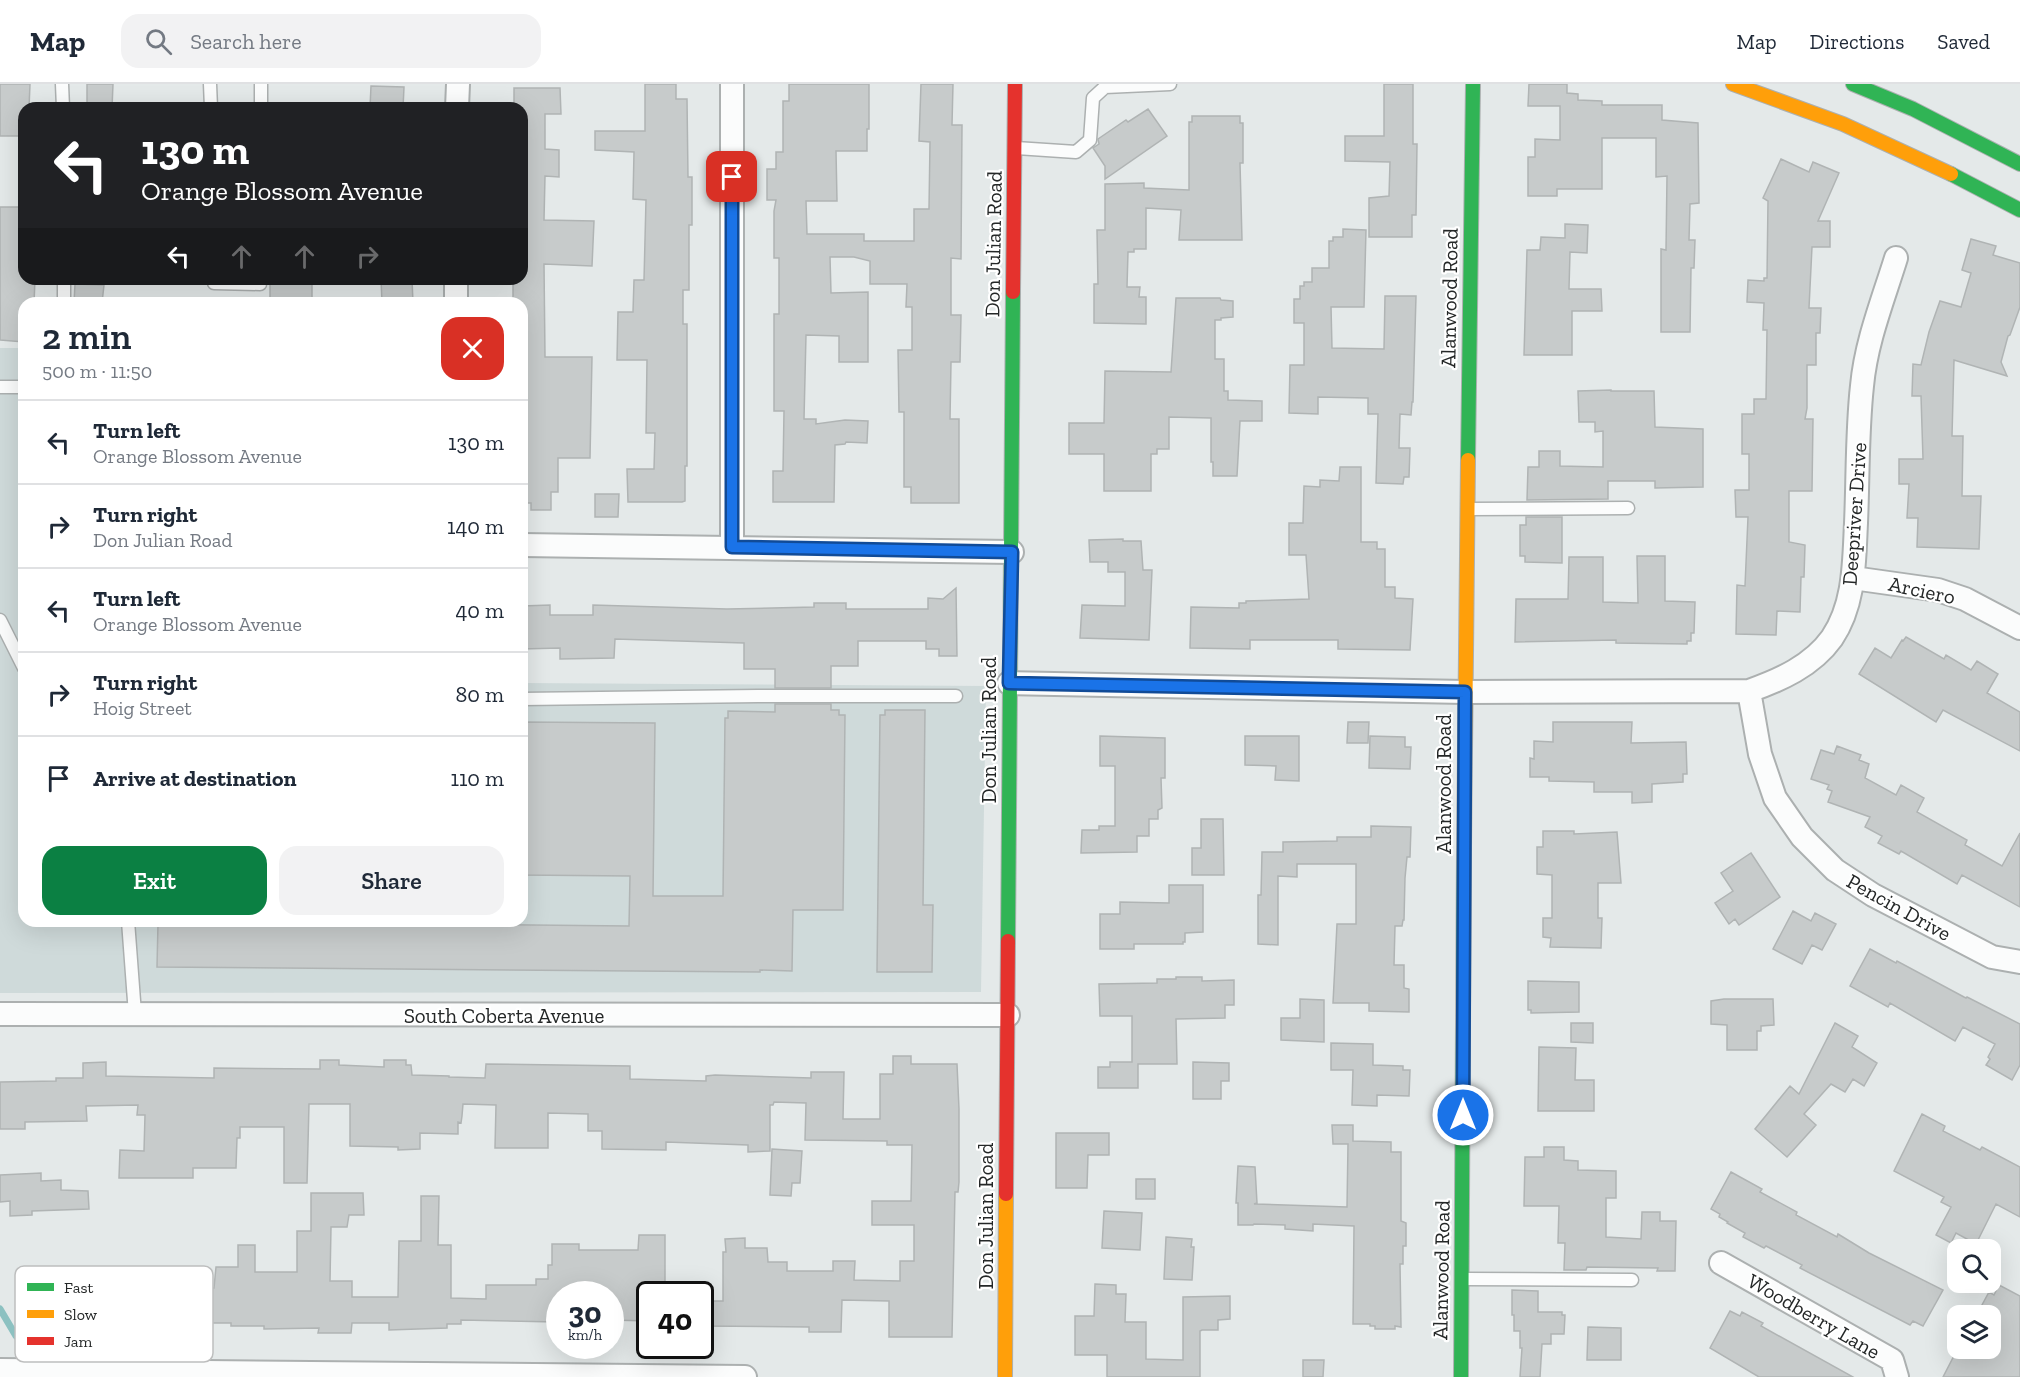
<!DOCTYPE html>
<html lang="en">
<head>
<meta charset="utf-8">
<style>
  :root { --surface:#fff; --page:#f2f2f3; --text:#1f2937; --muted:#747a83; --line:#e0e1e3; --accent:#0b8043 }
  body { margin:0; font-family:"Zilla Slab",serif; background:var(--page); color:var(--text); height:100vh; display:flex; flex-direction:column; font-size:22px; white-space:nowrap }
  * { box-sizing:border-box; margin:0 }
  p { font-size:20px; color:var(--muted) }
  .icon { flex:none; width:33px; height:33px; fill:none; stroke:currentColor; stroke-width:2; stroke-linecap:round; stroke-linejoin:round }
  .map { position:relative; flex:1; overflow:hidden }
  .panel { position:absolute; left:18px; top:213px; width:510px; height:630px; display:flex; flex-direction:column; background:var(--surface); border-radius:18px; box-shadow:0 6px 24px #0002 }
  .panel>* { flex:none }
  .guide { position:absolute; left:18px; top:18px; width:510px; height:183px; border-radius:18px; box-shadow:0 6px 24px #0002; background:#202124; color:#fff; overflow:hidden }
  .tools { position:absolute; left:1947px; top:1155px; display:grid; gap:12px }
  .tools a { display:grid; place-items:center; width:54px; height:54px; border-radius:12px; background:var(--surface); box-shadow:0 6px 24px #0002; font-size:30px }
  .speed { position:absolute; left:546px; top:1197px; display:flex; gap:12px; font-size:30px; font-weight:700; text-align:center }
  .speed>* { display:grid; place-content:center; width:78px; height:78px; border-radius:50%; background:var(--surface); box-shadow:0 6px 24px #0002; line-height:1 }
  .speed small { font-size:15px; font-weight:400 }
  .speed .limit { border:3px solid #111; border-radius:9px; background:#fff; color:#111 }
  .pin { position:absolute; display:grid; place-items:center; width:51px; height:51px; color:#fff; margin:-26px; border-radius:12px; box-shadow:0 3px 9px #0006 }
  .me { position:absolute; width:66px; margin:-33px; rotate:0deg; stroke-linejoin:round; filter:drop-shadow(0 0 4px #0008) }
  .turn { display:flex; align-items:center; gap:21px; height:126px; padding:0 24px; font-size:27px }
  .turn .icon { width:78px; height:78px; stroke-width:2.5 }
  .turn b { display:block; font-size:42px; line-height:51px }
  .lanes { display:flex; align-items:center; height:57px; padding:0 24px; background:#0003; justify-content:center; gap:30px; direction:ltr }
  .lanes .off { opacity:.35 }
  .round { display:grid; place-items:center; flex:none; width:63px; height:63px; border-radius:18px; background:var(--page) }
  .headline { display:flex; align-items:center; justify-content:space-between; height:102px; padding:0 24px }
  h1 { font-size:36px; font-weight:600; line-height:45px }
  .cta { display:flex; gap:12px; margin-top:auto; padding:12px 24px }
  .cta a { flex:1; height:69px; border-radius:18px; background:var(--accent); color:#fff; font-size:24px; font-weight:600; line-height:69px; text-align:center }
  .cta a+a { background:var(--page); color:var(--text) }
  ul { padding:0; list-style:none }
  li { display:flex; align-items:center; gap:18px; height:84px; padding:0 24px; border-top:2px solid var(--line) }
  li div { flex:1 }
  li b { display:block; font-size:22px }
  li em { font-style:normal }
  header { display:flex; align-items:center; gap:36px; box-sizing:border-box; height:84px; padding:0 30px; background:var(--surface); border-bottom:2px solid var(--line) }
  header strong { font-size:28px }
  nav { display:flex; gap:33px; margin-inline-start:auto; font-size:21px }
  .search { width:420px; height:54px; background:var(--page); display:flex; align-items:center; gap:15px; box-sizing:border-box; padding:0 21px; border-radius:18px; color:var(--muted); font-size:22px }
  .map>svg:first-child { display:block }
  .built { fill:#cfdada }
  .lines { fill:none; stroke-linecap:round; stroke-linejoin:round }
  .stream { stroke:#8cc1c1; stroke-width:7 }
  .building { fill:#c7cbcb; stroke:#b0b4b4; stroke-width:1.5 }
  .lane-casing { stroke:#acb0b0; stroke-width:15 }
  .street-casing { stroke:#acb0b0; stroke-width:26 }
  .fast-casing { stroke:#acb0b0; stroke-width:16 }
  .slow-casing { stroke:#acb0b0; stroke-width:16 }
  .jam-casing { stroke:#acb0b0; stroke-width:16 }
  .lane { stroke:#fbfcfc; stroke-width:12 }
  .street { stroke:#fbfcfc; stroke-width:22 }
  .fast { stroke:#30b455; stroke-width:14 }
  .slow { stroke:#ff9f0a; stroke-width:14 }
  .jam { stroke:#e5322d; stroke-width:14 }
  .route-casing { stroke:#114b97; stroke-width:15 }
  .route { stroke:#1a73e8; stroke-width:10 }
  .labels { text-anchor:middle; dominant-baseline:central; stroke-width:4.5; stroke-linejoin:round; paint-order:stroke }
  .street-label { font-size:21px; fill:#242727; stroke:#fff }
  .key { fill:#fff; stroke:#bdbebe; stroke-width:1.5 }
  .key-label { font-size:16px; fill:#242727 }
</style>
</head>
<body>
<header>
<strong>Map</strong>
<div class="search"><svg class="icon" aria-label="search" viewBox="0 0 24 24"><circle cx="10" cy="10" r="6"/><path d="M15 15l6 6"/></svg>Search here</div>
<nav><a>Map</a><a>Directions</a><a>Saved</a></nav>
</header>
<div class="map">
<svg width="2020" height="1293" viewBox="0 0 2020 1293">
  <rect width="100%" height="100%" fill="#e4e9e9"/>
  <!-- built -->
  <path class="built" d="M0 264H24V837H522V599L986 602 981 908 0 909Z"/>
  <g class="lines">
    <!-- stream -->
    <path class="stream" d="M0 1225 16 1252"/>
  </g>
  <!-- building -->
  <path class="building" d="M0 0H30L29 24H24L22 52H0Z
    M87 0H113L112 24H87Z
    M645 0H676V15H687L688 93H692V141H689V206H683V240H687V382H685V417L682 418H628L627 385H654L655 349H646L647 276H617L618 228H633L634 196H644L646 116 633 115 634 68 595 66V47H645Z
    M789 0H869V45H867V67H836L837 117H806L807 150H864V157H914V125H929L930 58 919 57 921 0H953L952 41H962L961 175 951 174V231H961L960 278H951L950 335H959V419H911V403H904V328H899L898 266H912V223H906L907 200H870V177L854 173H830L831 209 868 208V278H839V252L806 251 804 335H816V340L845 336 868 337 867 359 846 358 845 360 835 361 834 418H773V387H783L784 327H774V230H779V174H774V127L776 116H767V85H776V68H783V17H789Z
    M1384 0H1413V60H1417L1416 131H1412V153H1369V114L1389 112 1390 78 1345 77V52H1384Z
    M1529 0H1567V9L1578 10V16L1602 17V21H1662V36L1698 39 1699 119 1690 120 1689 156H1695L1694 184H1691L1690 248H1661V165L1666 166 1667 92 1656 93V54H1602V105H1557V112H1528V73H1535V55L1560 56V22H1528Z
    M371 2 404 3 403 24H370Z
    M514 4H560L561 30H545V65L559 66V93L545 92 544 136 594 137 592 182 544 180 545 273H592L590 374H558V408H551V426H531V419H522V219H513V195H522V24H514Z
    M1148 25 1167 52 1105 95V82L1093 64 1099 60 1098 55 1126 36 1128 38Z
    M1192 32H1240V39H1243V79H1240L1242 156H1179L1181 126 1146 124V165H1134V168H1128L1127 203H1140L1139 213H1146V240L1094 239V200H1098L1097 146H1105V100L1144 99V104L1189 106V38H1192Z
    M1781 75 1809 88 1813 78 1839 89 1818 137H1830V163H1812L1809 224H1821L1820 249H1816V281H1807V324L1805 335H1813L1812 407H1789V458L1805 461 1804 493H1801L1800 528 1777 527 1776 551 1736 550 1737 501 1745 502 1748 433H1736L1735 406H1749V370H1742V330H1754V315H1766L1767 246H1763L1764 219 1747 218 1748 196 1764 197V194H1767L1768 117 1763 114Z
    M0 123H24V195H35L34 219H24V258L0 256Z
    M1565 140 1588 141 1587 169 1570 168 1569 205H1601L1602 227H1572V271H1524L1527 166H1540L1541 153 1565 154Z
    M1343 145 1366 146 1364 223H1331L1332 264 1384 265 1385 212H1416L1413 318H1412L1411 331 1400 330 1399 364H1410L1409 393H1404L1403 400 1376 399 1378 330H1368V314L1318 313V330L1289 329 1290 281H1304V239H1294V215H1300V202H1304V198H1312V184H1329V157H1333V153H1343Z
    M1971 155 1996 162 1993 171 2020 179V223L2010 251 2008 252 2001 278 2007 292 1954 276 1952 352H1963L1962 412H1981L1979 465 1917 463 1918 434H1907L1909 400H1899V375H1923L1921 312H1912L1913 280 1921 281 1929 248 1940 217 1961 223 1971 189 1962 186Z
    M270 195H312V219H270Z
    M381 195H412L413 219H382Z
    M75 200 104 201 102 219H74Z
    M1176 214H1220L1221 216 1233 217V233L1221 234V236H1215V275H1224V307H1228V316L1262 317V337H1240L1237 392H1213V378H1211V334L1169 333V365H1157V370H1151V407H1104V370H1069V339H1104L1105 287 1171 288Z
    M1611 306V307H1654L1655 343 1703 345V403L1655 404V397H1608V415L1527 416 1528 383H1539V367H1560V382L1603 383V347L1595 348V338H1579L1578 307Z
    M1340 383H1361V458H1377V465H1385V503H1395V514L1413 515 1410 566 1338 565V556H1250V565L1190 564 1191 523 1239 524V519H1246V517L1309 515 1306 471H1289V439H1303L1304 402 1320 403V396L1339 397Z
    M595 410H619L618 433H595Z
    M1526 433H1562V479L1525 478V472H1520V441H1526Z
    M1123 455V457H1141L1143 486H1152L1149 556 1080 554 1082 521 1125 522V488H1108V478H1090L1089 456Z
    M1637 472H1665V517L1695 518 1694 549H1691V557H1687V560L1616 559V556L1515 558 1516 515H1568L1569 473H1603V518L1638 519Z
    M956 504 957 572H939V565H926V557H858V582H831V604H775V585H744V559L615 555 614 574 560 575V564L522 565V522L550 521V531H593V521L727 525 814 523V519H846V525H928V514L943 515Z
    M1906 553 1944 575 1946 571 1971 586 1977 577 1998 590 1987 609 2020 628V667L1943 626 1936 638 1859 590 1875 564 1891 574 1902 556 1903 557Z
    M775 620H831V626H839V631H845L843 826H793L792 887 760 886V888L157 883 158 840H162V837H316V839L629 842 630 792 522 791V638L655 639 653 812H723L725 634H728V627L775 628Z
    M885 626H925L923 821H933L932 888H877L880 631H885Z
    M1348 638H1369L1368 659H1347Z
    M1553 638H1632L1631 659 1686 658 1687 690H1683V698L1652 700V718L1632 719V708H1594V698L1549 697V693H1530V674L1534 675V657L1553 658Z
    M1100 652 1165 654V694H1161L1162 724 1158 726V735H1149V752H1137V768L1081 769 1082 746H1099V742H1115V682H1100Z
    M1245 652H1299V697L1275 696 1276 682 1245 681Z
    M1370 652 1405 653V663H1411L1410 685 1369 684Z
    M1837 662 1861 671 1859 676 1869 680 1865 694 1896 711 1901 701 1924 714 1917 728 1967 756 1965 761 2002 782 2020 749V823L1962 791 1957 800 1901 767 1899 770 1878 759 1882 752 1865 743 1870 733 1828 718 1832 707 1827 705 1829 701 1811 695 1821 666 1834 670Z
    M1201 735H1223L1224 791H1192V764H1201Z
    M1371 742 1411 743 1410 773H1407L1405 794 1404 836H1403L1402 842H1395L1394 881H1404V904L1409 905V928L1369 927V919H1333L1337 840H1356V780H1297V793L1278 792V861L1258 860V811H1261L1262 768H1283V758L1337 757V753H1371Z
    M1543 747H1574V750L1617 748 1621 799H1598V834H1602L1601 864 1550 863 1551 854 1543 853V834H1552V791L1537 790V763H1543Z
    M1751 769 1780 813 1739 841 1735 835 1729 840 1715 819 1733 807 1721 789Z
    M1169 801H1203V848L1185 849V858H1183V860H1134V865H1100V830H1120V818L1169 819Z
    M1793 827 1811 837 1815 829 1836 840 1822 866 1812 861 1802 880 1773 865Z
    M1870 865 1896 879 1897 877 1964 913 1966 914 1967 913 2020 940V981L2012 996 1986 981 1990 975 1988 973 1995 960 1963 943 1955 957 1890 919 1888 923 1850 902Z
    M1176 893H1202V897L1234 896V921H1225V934L1176 935 1177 980H1138V1004H1098V983H1110V978H1132V932H1100L1099 900 1157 899V895H1176Z
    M1528 897 1579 898V928L1531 929V926H1528Z
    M1300 915 1324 916V958L1281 956V934H1300Z
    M1724 915H1773L1774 941 1761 942V947H1757V966H1727V941L1711 940V917Z
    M1571 939H1593V959L1571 958Z
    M1835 939 1858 952 1852 963 1877 979 1864 1002 1853 995 1845 1008 1831 1000 1804 1030 1816 1041 1787 1073 1755 1045 1790 1002 1799 1010Z
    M1331 959 1373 960V981L1403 982V986H1410L1409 1012 1377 1011V1022L1352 1021 1353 986H1331Z
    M1539 963 1576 964 1575 996H1594V1027H1538Z
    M893 972H911V980H957L959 1025V1098L958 1108H955L952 1253H889V1217L842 1216 841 1248H809V1243L704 1242V1217H723V1168H726L725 1155 745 1154V1164H767L768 1178H787V1187H833V1177H855L854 1196 900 1197V1177H914V1141H872V1117H911L912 1061H887V1057L805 1056 806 1019 774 1018 773 1021H770V1067L748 1068V1061L666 1058V1066L602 1065V1047H588V1030L548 1029V1064H495L496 1021 463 1020 462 1032 461 1039 458 1038V1050L420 1049V1065L398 1066V1063L350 1062V1020H309L307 1099H284V1043H240V1054H237L236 1084H193V1094H119L120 1066 144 1067 145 1031H137L138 1021 86 1022 87 1037 25 1038V1045H0V998L56 997V994H83V979L106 978V992L214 994V984L320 985V976H339V981L384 983V976H406V981H411L412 991 449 992V993L485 994 486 980 630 982V995L706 997V992L715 991 811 994V988H844L843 1035H880V990H893Z
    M1193 978 1229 979V997H1221V1015H1193Z
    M1922 1030 1945 1042 1943 1047 1980 1066 1982 1063 2020 1083V1133L1996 1120 1976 1160 1956 1149 1951 1159 1936 1151 1951 1123 1941 1118 1944 1113 1894 1087Z
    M1332 1041H1353V1057L1391 1058V1068H1401V1137L1406 1139V1162H1403V1180H1400L1401 1243 1395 1242V1245H1375V1242H1370V1240H1353L1354 1142 1313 1140V1147L1285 1145V1141L1254 1140 1253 1141H1238V1119H1236L1238 1082 1255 1083 1257 1119 1254 1120 1347 1123 1348 1060H1333Z
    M1056 1049H1109V1071H1088L1087 1104H1056Z
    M1544 1063H1564V1076L1578 1077V1086L1616 1087V1114H1606V1153L1641 1155 1642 1128H1660V1137H1676L1675 1187H1657L1658 1184 1587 1183 1586 1186H1564L1565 1159H1558L1559 1122H1524L1525 1073H1544Z
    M772 1065 802 1067 800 1099H792L791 1112 770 1111Z
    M1731 1088 1762 1105 1760 1108 1797 1128 1796 1131 1837 1153 1838 1150 1869 1169 1943 1206 1923 1242 1913 1237 1910 1241 1800 1184 1802 1181 1766 1162 1764 1164 1743 1153 1745 1149 1727 1139 1728 1138 1719 1133 1720 1130 1711 1125Z
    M41 1089V1097L61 1096V1106L88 1107 89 1125 32 1127V1131L10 1132V1117L0 1118V1091Z
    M1136 1095H1155V1115H1136Z
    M311 1109H363L364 1131H349L347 1143H331L330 1197H352V1213H398L399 1157H421V1112H439L438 1161H451V1214L486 1215V1201H536V1195H548V1181H552V1160H579V1166H638L639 1151H665V1208H662V1210H650V1237L610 1236V1210H560V1236H556V1238L461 1236V1240H447V1244L389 1246V1239H352L351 1249H318L319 1244 264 1245V1242H231V1239H187V1243H127V1209H152V1204H214L216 1183H238V1161H255V1188H297V1147H311Z
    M1104 1127 1142 1129 1140 1166 1102 1164Z
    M1166 1153 1192 1155 1191 1163H1194L1192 1196 1164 1195Z
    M1095 1200 1116 1201V1210H1126L1125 1238H1146V1275L1183 1276V1213L1230 1212V1235L1218 1236V1246H1202L1200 1247V1293H1107V1271H1075V1232H1094Z
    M1999 1201 2020 1212V1293H1943L1958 1264H1990V1232H1976L1989 1208 1994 1211Z
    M1512 1206 1538 1207V1228H1562V1231H1565L1564 1250H1551V1260H1542L1540 1293H1520L1522 1264H1520V1247H1514V1231H1512Z
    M1730 1227 1740 1232 1742 1228 1763 1239 1761 1242 1853 1293H1759L1710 1264Z
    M1588 1243 1621 1244V1276H1587Z
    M1303 1276H1324L1323 1293H1303Z"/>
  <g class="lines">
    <defs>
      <path id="lane" d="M62 0 63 24
        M210 0 211 24
        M261 24V0
        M1016 64 1076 68 1090 56 1093 14 1105 3 1170 0
        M64 195V219
        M214 195V199L260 200V195
        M0 303H24
        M1468 425 1628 424
        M0 536 24 584
        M522 615 758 612H956
        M128 837 135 930
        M1464 1195 1632 1196"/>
      <path id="street" d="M732 0V463
        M457 24 458 0
        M456 219V195
        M522 461 1012 468
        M1853 494 1938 506 1965 515 2020 544
        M1009 599 1465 608 1749 607C1780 596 1812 582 1832 554 1855 520 1854 478 1856 439 1858 394 1857 347 1862 302 1866 258 1883 216 1896 174
        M1749 607 1760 670 1775 714 1802 753 1835 786 1873 811 1992 873 2020 878
        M0 930 1008 931
        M1721 1179 1892 1276 1897 1293
        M0 1286 745 1293"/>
      <path id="fast" d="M1853 0 1913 25 2020 80
        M1951 90 2020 126
        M1468 376 1473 0
        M1008 857 1013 208
        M1461 1293 1464 763"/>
      <path id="slow" d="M1733 0 1843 40 1951 90
        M1464 763 1468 376
        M1005 1293 1006 1110"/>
      <path id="jam" d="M1013 208 1015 0
        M1006 1110 1008 857"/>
    </defs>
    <!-- lane casing -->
    <use href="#lane" class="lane-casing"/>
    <!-- street casing -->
    <use href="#street" class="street-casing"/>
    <!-- fast casing -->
    <use href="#fast" class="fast-casing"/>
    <!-- slow casing -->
    <use href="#slow" class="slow-casing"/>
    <!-- jam casing -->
    <use href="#jam" class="jam-casing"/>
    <!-- lane -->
    <use href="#lane" class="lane"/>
    <!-- street -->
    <use href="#street" class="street"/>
    <!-- fast -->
    <use href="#fast" class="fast"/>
    <!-- slow -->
    <use href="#slow" class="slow"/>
    <!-- jam -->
    <use href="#jam" class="jam"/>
  </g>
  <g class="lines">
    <defs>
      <path id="route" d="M732 93V463L1012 468 1009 599 1465 608 1463 1031"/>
    </defs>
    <!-- route casing -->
    <use href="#route" class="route-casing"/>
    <!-- route -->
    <use href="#route" class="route"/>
  </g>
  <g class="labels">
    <!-- street labels -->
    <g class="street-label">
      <text transform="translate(993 160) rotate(-89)">Don Julian Road</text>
      <text transform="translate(1449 214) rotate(-89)">Alanwood Road</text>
      <text transform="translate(1854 430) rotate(-86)">Deepriver Drive</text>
      <text transform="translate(1922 506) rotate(12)">Arciero</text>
      <text transform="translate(988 646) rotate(-90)">Don Julian Road</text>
      <text transform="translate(1443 700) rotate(-90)">Alanwood Road</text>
      <text transform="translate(1899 823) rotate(29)">Pencin Drive</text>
      <text x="504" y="931">South Coberta Avenue</text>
      <text transform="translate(985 1132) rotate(-90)">Don Julian Road</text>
      <text transform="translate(1441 1186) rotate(-89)">Alanwood Road</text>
      <text transform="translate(1814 1232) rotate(30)">Woodberry Lane</text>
    </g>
  </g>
  <!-- legend -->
  <rect x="15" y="1182" width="198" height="96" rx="9" class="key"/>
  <rect x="27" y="1199" width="27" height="8" fill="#30b455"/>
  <rect x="27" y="1226" width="27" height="8" fill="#ff9f0a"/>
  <rect x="27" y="1253" width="27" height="8" fill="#e5322d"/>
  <g class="key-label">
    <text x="64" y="1209">Fast</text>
    <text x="64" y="1236">Slow</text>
    <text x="64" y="1263">Jam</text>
  </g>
</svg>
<div class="tools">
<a><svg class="icon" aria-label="search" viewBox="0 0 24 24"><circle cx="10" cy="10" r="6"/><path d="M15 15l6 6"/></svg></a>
<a><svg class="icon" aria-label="layers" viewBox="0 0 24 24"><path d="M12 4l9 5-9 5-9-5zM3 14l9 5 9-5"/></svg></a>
</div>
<div class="speed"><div>30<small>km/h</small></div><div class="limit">40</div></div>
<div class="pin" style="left:732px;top:93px;background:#d93025"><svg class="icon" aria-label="arrive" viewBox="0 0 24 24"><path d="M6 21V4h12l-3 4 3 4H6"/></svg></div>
<svg class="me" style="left:1463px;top:1031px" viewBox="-20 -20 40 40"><circle r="17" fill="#1a73e8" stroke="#fff" stroke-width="3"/><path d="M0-11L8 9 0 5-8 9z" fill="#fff"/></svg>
<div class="guide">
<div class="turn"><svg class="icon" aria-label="left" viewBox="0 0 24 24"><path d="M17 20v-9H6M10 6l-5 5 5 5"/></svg><div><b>130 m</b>Orange Blossom Avenue</div></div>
<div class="lanes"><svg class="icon" aria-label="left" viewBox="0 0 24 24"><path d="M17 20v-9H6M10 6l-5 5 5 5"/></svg><svg class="icon off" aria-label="ahead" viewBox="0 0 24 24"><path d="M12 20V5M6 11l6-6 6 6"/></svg><svg class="icon off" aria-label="ahead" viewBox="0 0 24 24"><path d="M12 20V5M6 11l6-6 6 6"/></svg><svg class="icon off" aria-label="right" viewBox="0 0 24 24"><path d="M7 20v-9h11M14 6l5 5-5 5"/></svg></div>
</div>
<section class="panel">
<div class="headline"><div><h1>2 min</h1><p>500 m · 11:50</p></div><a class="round" style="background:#d93025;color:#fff"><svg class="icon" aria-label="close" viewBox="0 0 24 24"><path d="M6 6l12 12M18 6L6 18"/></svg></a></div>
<ul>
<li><svg class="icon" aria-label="left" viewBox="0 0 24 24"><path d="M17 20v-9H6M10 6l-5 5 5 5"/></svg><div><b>Turn left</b><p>Orange Blossom Avenue</p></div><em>130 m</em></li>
<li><svg class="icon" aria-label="right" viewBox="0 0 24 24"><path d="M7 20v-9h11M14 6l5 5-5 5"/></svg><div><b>Turn right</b><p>Don Julian Road</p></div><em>140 m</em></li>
<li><svg class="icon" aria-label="left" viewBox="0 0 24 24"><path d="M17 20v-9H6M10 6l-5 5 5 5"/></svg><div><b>Turn left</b><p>Orange Blossom Avenue</p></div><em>40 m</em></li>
<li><svg class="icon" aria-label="right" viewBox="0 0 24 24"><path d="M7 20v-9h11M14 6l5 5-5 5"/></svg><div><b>Turn right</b><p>Hoig Street</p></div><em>80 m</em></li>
<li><svg class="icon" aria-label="arrive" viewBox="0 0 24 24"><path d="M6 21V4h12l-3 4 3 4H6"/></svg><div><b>Arrive at destination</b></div><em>110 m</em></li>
</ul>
<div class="cta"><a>Exit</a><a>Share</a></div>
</section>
</div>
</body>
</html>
